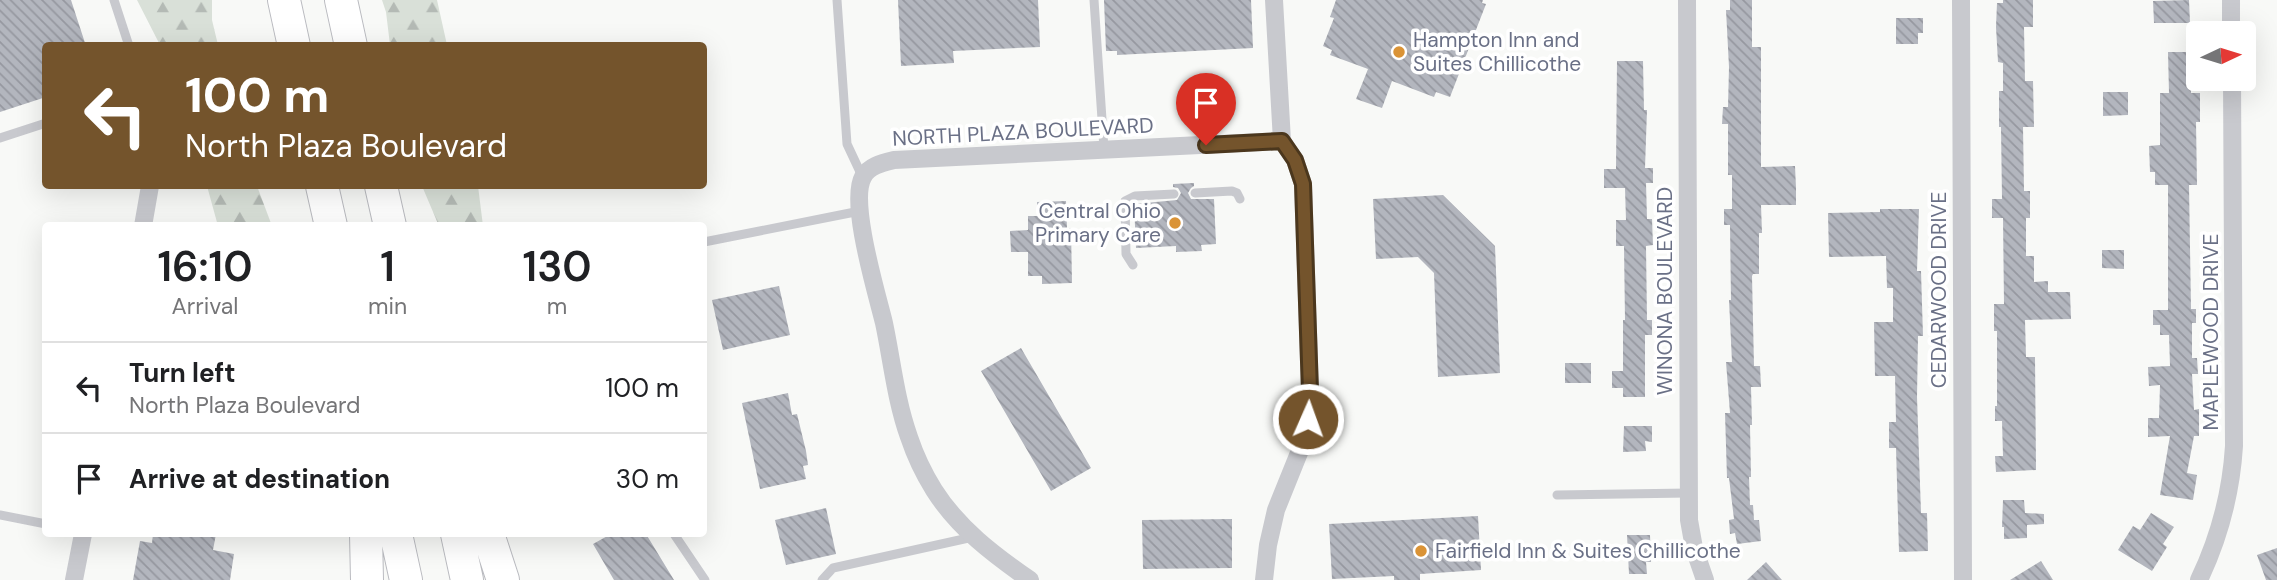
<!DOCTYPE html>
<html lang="en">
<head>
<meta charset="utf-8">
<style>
  :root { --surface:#fff; --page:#f6f6f6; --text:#202124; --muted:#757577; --line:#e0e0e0 }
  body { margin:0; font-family:"DM Sans",sans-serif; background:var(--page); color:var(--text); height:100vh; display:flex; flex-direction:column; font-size:26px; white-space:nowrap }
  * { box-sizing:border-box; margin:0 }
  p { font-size:23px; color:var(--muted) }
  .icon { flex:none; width:38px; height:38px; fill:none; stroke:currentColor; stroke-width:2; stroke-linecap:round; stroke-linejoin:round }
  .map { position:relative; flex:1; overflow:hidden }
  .sheet { position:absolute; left:42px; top:222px; width:665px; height:315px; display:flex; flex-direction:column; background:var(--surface); border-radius:7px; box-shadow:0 7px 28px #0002 }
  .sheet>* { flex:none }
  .guide { position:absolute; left:42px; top:42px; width:665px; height:147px; border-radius:7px; box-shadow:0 7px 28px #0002; background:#74542c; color:#fff; overflow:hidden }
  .needle { width:46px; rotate:86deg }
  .tools { position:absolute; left:2186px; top:21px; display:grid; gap:14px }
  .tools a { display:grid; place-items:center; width:70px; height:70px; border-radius:7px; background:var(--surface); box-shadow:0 7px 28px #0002; font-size:35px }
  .pin { position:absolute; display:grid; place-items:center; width:60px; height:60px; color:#fff; margin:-72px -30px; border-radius:50% 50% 50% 0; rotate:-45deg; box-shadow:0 0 7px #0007 }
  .pin .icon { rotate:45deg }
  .me { position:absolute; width:77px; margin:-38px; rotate:2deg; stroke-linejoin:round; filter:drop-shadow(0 0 5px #0008) }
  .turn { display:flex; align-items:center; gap:24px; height:147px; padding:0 28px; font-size:32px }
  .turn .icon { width:91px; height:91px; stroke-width:2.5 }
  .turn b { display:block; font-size:49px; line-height:60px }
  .eta { display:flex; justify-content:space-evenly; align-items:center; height:119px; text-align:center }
  .eta b { font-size:42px; font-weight:600; line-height:49px }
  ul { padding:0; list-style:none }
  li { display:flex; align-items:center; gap:21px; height:91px; padding:0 28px; border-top:2px solid var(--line) }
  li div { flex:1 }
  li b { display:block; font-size:26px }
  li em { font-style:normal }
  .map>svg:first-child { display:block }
  .forest { fill:url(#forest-firs) }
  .building { fill:url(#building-back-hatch) }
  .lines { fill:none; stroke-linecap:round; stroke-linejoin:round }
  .motorway-casing { stroke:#babbc0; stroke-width:34 }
  .service { stroke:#c8c9ce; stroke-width:9 }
  .minor { stroke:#c8c9ce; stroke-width:18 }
  .motorway { stroke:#fff; stroke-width:32 }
  .route-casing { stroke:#4b371d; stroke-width:18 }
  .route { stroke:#74542c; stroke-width:12 }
  .poi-dot { fill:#da9336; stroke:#fff; stroke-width:2.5 }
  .labels { text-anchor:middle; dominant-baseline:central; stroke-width:7; stroke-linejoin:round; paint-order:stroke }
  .poi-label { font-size:21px; fill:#6a7086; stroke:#fff; text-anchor:start }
  .street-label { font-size:21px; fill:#6a7086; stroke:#fff }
</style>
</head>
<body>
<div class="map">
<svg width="2277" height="580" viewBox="0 0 2277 580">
  <defs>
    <pattern id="forest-firs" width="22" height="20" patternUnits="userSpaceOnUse" patternTransform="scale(1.75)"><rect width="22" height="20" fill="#d9e0d8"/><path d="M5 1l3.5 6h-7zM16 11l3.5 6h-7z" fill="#b4bab5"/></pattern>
    <pattern id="building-back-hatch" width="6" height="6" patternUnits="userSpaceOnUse" patternTransform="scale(1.75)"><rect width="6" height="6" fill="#b3b6be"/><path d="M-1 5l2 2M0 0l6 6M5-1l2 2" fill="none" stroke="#9698a0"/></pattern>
  </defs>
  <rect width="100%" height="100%" fill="#f8f9f7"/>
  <!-- forest -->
  <path class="forest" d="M137 0H212V20L218 45H160Z
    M382 0H437L447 45H390L386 12Z
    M207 186H257L272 226H218Z
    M422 186H478L483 226H439Z"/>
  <!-- building -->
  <path class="building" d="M0 0H71L86 46H46V97L0 112Z
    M898 0H1038L1040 47 953 51 954 63 901 66Z
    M1104 0H1251L1253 48 1117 55V51H1106Z
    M1336 0H1483L1482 3 1486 4 1450 97 1436 92 1434 97 1392 81 1382 108 1356 99 1368 69 1330 55 1332 50 1323 46 1334 18 1330 17Z
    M1730 0H1752V47H1761V167L1795 166 1796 188V205H1761L1762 233H1759V274H1753L1752 276 1754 366H1760L1761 387H1751L1752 425H1750L1751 477H1749L1750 505H1753L1754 520H1759L1761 541 1737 544 1735 533 1730 534 1729 520 1734 519 1729 478H1727L1725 413H1730L1726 362H1732L1729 300H1731L1730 225H1724V209H1732V175H1728V124H1722L1723 107H1728L1729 67 1726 10H1730Z
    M2003 0H2033V27H2024L2025 81H2033L2034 127H2023L2024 191H2030V218H2026V256H2034V282L2048 281V292H2070L2071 319 2025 320 2026 357H2035L2036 470 1996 472 1995 456H2003L2002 421H1995V406H1997V331H1994V304H2004L2003 218H1992V199H2002L2001 127H1999V91H2003V63L1998 62 1996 27 1997 3H2003Z
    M2189 0 2190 23H2154L2153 1Z
    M1896 18H1923V33H1918V44H1896Z
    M2168 52H2190L2191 93H2200V122H2196L2197 185H2189L2191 309H2196V323H2192V358H2197L2198 374H2192L2194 410 2199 409V436H2194L2187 473 2197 475 2193 500 2160 495 2170 436 2148 437V418H2159L2160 385 2149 386 2148 367 2170 366 2169 335H2160V325H2153V310H2168V185H2155V172H2150L2149 146 2160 145V93H2169Z
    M1617 61H1643L1644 110H1647L1645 168H1653V183H1646L1647 219H1652L1653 245 1646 246 1647 320H1652V335H1645V397H1623V388H1612V371H1623V320H1625L1624 246H1616V220H1626L1625 188H1604V169H1616Z
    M2103 92H2128V115L2103 116Z
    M1194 183V186L1191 188 1188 193 1191 199H1214L1216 244 1201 245 1202 251 1176 252V246L1136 248 1134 204 1177 200 1181 193 1178 188 1173 187V184Z
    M1443 195 1495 246 1500 373 1438 377 1434 273 1418 257 1376 259 1373 199Z
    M1066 201 1067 228H1071L1072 283 1042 284V276H1028V252H1011L1010 231 1028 230V216H1038L1037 202Z
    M1880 209H1919L1917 271H1921L1923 336H1918L1917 397 1921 513H1927L1928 551 1899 552 1896 448H1889V422H1896L1895 376H1875L1874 322H1893V288H1887L1886 256 1829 257 1828 213 1880 212Z
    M2102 250H2124V269L2102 268Z
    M779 286 790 335 723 350 712 300Z
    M1021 348 1091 468 1051 491 981 371Z
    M1565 363H1591V383H1565Z
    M788 393 792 415 797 414 806 451 808 465 803 466 806 479 760 489 742 403Z
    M1624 426H1652V442L1645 441 1646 451 1623 452Z
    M2003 500H2024L2025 513 2044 514V524L2027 525V538L2004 539V527H2002Z
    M826 508 836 554 786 565 775 520Z
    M2151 513 2174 527 2163 544 2167 547 2152 571 2118 550 2133 526 2140 530Z
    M1478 516 1481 570 1420 574V580H1394V576L1332 579 1329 524Z
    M1232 519V568L1143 569 1142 520Z
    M153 534H216L213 550 234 554 230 580H133L140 541 152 543Z
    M611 534H646L674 580H614L593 544Z
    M1627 535H1650L1651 562H1646L1647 574H1629Z
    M2277 548V580H2266L2257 555Z
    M2041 561 2053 580H2010Z
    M1766 562 1782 580H1747Z"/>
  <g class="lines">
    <defs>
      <path id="motorway" d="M284 0 294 46
        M341 0 351 46
        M322 186 331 226
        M381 186 390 226
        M366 534 367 580
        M396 534 406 580
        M457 534 467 580
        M488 534 503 580"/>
    </defs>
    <!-- motorway casing -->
    <use href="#motorway" class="motorway-casing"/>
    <!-- service -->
    <path class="service" d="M114 0 129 46
      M837 0 847 144 862 176
      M1094 0 1104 149
      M0 138 46 123
      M1195 193 1232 191 1237 193 1240 199
      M704 242 860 211
      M1133 265 1126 254 1125 201 1135 196 1174 194
      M1557 495 1688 493
      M0 515 46 524
      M674 534 705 580
      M822 580 833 568 973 537"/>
    <!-- minor -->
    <path class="minor" d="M1274 0 1282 141
      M1687 0 1689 520 1694 548 1705 580
      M1961 0 1963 580
      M2231 0V33
      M143 226 150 186
      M74 580 83 534
      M1030 580C994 555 958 528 934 490 924 474 915 455 909 437 896 401 892 361 884 323 877 294 849 202 863 177 869 166 882 163 894 160L1282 141 1295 160 1303 184 1310 391 1309 419 1305 438 1276 510 1268 545 1264 580
      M2199 580C2220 536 2231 494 2234 446L2232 79"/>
    <!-- motorway -->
    <use href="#motorway" class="motorway"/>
  </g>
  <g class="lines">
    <defs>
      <path id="route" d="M1206 145 1282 141 1295 160 1303 184 1310 391 1308 419"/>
    </defs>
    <!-- route casing -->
    <use href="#route" class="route-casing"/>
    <!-- route -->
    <use href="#route" class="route"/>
  </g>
  <!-- markers -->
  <g class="poi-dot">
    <circle cx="1399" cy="52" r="7"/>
    <circle cx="1175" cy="223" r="7"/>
    <circle cx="1421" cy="551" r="7"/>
  </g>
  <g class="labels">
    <!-- poi labels -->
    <g class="poi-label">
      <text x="1413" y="40">Hampton Inn and<tspan x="1413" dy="24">Suites Chillicothe</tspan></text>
      <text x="1161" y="211" text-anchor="end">Central Ohio<tspan x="1161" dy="24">Primary Care</tspan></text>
      <text x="1435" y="551">Fairfield Inn &amp; Suites Chillicothe</text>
    </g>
    <!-- street labels -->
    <g class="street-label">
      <text transform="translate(1023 132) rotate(-3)">NORTH PLAZA BOULEVARD</text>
      <text transform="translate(1939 290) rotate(-90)">CEDARWOOD DRIVE</text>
      <text transform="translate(1665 291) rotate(-90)">WINONA BOULEVARD</text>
      <text transform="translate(2211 332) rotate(-90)">MAPLEWOOD DRIVE</text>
    </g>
  </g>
</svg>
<div class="tools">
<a><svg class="needle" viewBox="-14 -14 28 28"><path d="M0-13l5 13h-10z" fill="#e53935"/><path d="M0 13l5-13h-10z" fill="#757577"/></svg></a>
</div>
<div class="pin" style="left:1206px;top:145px;background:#d93025"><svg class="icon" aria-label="arrive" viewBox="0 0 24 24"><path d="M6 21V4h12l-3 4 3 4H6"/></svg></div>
<svg class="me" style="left:1308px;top:419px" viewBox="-20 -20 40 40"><circle r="17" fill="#74542c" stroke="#fff" stroke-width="3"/><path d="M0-11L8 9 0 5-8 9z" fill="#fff"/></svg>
<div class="guide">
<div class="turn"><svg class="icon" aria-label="left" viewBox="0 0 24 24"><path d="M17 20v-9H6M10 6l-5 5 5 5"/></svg><div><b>100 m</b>North Plaza Boulevard</div></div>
</div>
<section class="sheet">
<div class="eta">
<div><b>16:10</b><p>Arrival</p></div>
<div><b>1</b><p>min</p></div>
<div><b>130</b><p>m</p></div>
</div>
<ul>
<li><svg class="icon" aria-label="left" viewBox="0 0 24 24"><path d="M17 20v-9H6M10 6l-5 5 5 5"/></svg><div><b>Turn left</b><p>North Plaza Boulevard</p></div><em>100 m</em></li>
<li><svg class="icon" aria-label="arrive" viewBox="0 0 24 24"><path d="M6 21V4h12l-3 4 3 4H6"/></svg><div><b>Arrive at destination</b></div><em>30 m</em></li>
</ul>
</section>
</div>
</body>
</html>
